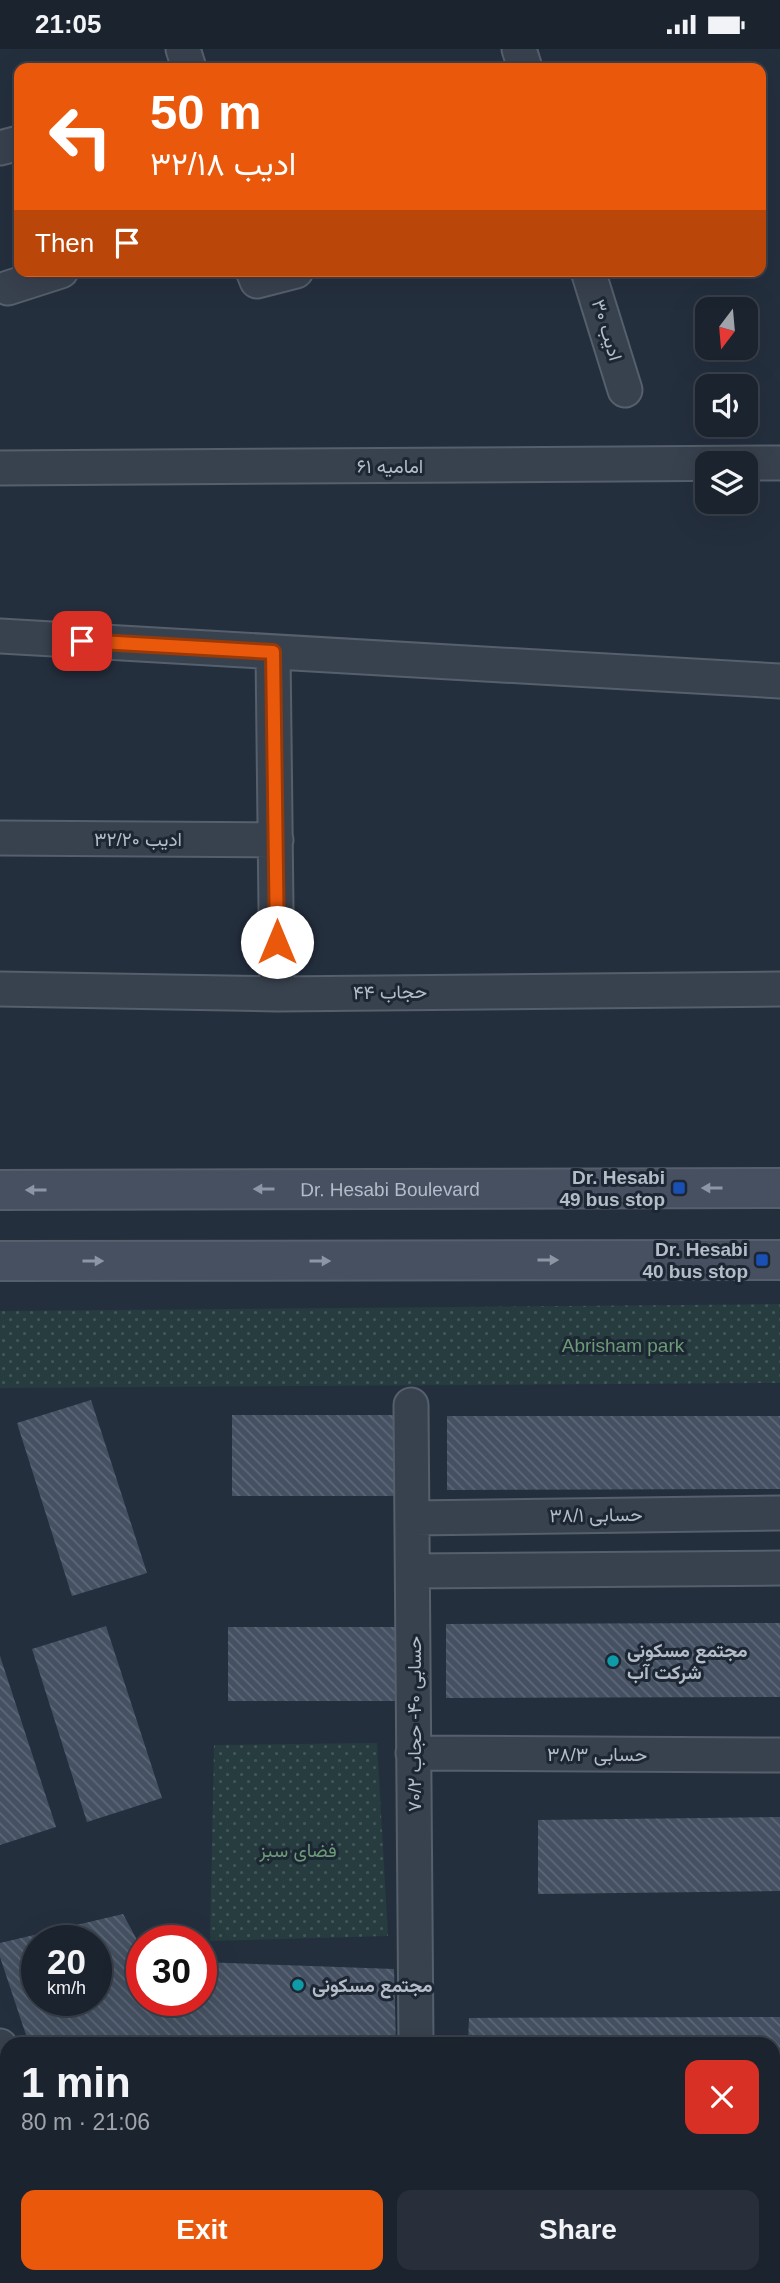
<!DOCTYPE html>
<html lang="en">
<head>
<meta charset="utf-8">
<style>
  :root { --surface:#1b232e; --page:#282f3a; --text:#f1f3f6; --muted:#a0a4aa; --line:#39404a; --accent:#ea580c }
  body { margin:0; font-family:Arial,Vazirmatn,sans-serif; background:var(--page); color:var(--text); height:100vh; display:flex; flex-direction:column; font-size:26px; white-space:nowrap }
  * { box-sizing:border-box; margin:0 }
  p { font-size:23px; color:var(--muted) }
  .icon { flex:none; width:38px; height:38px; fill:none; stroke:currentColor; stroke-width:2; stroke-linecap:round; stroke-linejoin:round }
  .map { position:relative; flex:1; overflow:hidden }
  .drawer { position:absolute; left:0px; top:1988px; width:780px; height:247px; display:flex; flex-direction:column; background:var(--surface); border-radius:21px 21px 0 0; box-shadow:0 7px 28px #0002,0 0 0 2px var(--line) }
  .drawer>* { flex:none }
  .banner { position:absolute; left:14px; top:14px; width:752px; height:214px; border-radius:14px; box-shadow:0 7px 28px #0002,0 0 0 2px var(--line); background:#ea580c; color:#fff; overflow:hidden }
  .needle { width:46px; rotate:196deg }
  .controls { position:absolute; left:695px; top:248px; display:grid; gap:14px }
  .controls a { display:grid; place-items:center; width:63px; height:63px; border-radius:14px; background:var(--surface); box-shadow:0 7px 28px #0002,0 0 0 2px var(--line); font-size:35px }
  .speed { position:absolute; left:21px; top:1876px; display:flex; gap:14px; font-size:35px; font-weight:700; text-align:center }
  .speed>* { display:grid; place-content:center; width:91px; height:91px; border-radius:50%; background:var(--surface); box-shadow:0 7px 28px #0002,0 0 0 2px var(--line); line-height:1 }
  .speed small { font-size:18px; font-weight:400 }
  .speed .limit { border:10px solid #d22; background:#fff; color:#111 }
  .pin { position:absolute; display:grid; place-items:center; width:60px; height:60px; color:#fff; margin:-30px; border-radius:14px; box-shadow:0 4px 10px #0006 }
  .me { position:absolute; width:77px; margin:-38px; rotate:0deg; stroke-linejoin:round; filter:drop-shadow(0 0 5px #0008) }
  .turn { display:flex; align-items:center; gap:24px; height:147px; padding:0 21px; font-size:32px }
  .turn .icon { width:91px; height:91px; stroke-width:2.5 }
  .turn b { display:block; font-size:49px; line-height:60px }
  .then { display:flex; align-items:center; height:66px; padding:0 21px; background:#0003; gap:14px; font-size:26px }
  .round { display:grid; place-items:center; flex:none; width:74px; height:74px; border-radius:14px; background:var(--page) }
  .overview { display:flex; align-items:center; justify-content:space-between; height:119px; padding:0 21px }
  h1 { font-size:42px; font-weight:700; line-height:52px }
  .button { display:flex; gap:14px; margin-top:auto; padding:14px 21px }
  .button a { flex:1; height:80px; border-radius:14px; background:var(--accent); color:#fff; font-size:28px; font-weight:700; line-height:80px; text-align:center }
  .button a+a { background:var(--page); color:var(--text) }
  .status { display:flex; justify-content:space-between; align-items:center; height:49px; padding:0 35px; background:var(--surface); direction:ltr }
  .status svg { height:19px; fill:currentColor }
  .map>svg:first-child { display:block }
  .park { fill:url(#park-dots) }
  .building { fill:url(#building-back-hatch); fill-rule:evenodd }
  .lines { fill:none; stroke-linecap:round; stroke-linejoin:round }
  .street-casing { stroke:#565f6c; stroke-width:37 }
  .secondary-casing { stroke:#565f6c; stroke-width:42 }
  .street { stroke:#38414e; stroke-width:33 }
  .secondary { stroke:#465061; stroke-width:38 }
  .oneway { fill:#8e96a5 }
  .route-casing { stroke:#983908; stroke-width:18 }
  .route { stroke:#ea580c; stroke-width:12 }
  .transit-dot { fill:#1a4fb4; stroke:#1d2633; stroke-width:2.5 }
  .culture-dot { fill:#0f9aa8; stroke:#1d2633; stroke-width:2.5 }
  .labels { text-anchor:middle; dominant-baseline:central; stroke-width:6; stroke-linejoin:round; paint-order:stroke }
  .street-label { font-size:19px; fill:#b4bcc9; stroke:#1d2633 }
  .poi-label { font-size:19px; font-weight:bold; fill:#b4bcc9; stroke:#1d2633; text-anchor:end }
  .park-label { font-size:19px; fill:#6b9a76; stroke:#1d2633 }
</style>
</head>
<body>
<div class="status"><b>21:05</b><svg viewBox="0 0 49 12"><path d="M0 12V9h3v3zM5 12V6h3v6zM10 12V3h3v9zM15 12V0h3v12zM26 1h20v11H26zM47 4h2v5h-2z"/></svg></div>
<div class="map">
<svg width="780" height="2234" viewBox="0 0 780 2234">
  <defs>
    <pattern id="park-dots" width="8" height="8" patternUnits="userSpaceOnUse" patternTransform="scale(1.75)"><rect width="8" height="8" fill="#263c3f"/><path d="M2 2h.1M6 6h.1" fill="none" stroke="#435659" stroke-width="1.8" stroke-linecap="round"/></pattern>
    <pattern id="building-back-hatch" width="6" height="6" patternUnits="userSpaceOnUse" patternTransform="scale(1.75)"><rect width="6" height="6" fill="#455162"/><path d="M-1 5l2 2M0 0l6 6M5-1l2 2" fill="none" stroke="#5d6877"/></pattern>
  </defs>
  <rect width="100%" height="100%" fill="#242f3e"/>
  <!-- park -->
  <path class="park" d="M780 1255V1334L0 1339V1262Z
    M377 1694 388 1887 210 1892 214 1696Z"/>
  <!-- building -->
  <path class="building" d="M91 1351 147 1524 72 1547 17 1374Z
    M232 1366H397V1447H232Z
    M447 1367H780V1440L447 1441Z
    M780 1574V1648L446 1649V1575Z
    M106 1577 162 1749 87 1773 32 1600Z
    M228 1578H396V1652H228Z
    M0 1607 56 1778 0 1796Z
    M780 1768V1842L538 1845V1771Z
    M123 1865 142 1900V1951H201V1913L394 1920 396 1995H29L0 1908V1894ZM37 1892H96V1951H37Z
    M780 1968V2065H774V1995H468L469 1969Z
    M774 2193 780 2194V2234H646L647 2228H774Z
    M0 2194H7V2228H180L182 2234H0Z
    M187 2228H388V2234H187Z
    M397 2228H605V2234H396Z"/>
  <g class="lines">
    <defs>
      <path id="street" d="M183 0 189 19
        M519 0 525 19
        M0 99 19 94
        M253 222 257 232 296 222
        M588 222 625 341
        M8 239 61 222
        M0 419 780 414
        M0 587 780 632
        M273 603 277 945
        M0 789 276 791
        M0 940 277 945 780 940
        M411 1356 416 1995
        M412 1469 780 1464
        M413 1522 780 1519
        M413 1704 780 1706
        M0 1997 7 2019
        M774 2133H780
        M0 2139H7"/>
      <g id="secondary">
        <path id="s1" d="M0 1141 780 1139"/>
        <path d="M0 1212 780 1211"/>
      </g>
    </defs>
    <!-- street casing -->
    <use href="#street" class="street-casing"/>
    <!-- secondary casing -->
    <use href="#secondary" class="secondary-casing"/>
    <!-- street -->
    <use href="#street" class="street"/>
    <!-- secondary -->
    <use href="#secondary" class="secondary"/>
  </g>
  <!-- one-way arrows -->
  <defs><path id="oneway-solid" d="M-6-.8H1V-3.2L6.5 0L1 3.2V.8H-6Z" transform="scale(1.75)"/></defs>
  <g class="oneway">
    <use href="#oneway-solid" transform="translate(712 1139) rotate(180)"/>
    <use href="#oneway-solid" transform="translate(264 1140) rotate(180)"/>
    <use href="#oneway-solid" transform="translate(36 1141) rotate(180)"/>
    <use href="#oneway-solid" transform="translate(548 1211)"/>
    <use href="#oneway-solid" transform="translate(93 1212)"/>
    <use href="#oneway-solid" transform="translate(320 1212)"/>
  </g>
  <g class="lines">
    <defs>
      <path id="route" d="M82 592 273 603 277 893"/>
    </defs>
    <!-- route casing -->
    <use href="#route" class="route-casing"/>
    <!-- route -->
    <use href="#route" class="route"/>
  </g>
  <!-- markers -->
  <g class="transit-dot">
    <rect x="672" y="1132" width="14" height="14" rx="3.5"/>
    <rect x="755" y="1204" width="14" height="14" rx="3.5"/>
  </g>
  <g class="culture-dot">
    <circle cx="613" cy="1612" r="7"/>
    <circle cx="298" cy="1936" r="7"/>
  </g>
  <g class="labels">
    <!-- street labels -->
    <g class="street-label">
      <text transform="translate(607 281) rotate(73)">ادیب ۳۰</text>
      <text x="390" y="417">امامیه ۶۱</text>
      <text x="138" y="790">ادیب ۳۲/۲۰</text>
      <text transform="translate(390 943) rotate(-1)">حجاب ۴۴</text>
      <text stroke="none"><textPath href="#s1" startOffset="390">Dr. Hesabi Boulevard</textPath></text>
      <text transform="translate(596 1466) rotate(-1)">حسابی ۳۸/۱</text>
      <text transform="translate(414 1675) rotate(-90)">حسابی ۴۰- حجاب ۷۰/۲</text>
      <text x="597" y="1705">حسابی ۳۸/۳</text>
    </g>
    <!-- poi labels -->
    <g class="poi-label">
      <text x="665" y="1128">Dr. Hesabi<tspan x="665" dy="22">49 bus stop</tspan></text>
      <text x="748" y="1200">Dr. Hesabi<tspan x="748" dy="22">40 bus stop</tspan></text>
      <text x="627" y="1601" text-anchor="start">مجتمع مسکونی<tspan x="627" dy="22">شرکت آب</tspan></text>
      <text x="312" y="1936" text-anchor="start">مجتمع مسکونی</text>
    </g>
    <!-- park labels -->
    <g class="park-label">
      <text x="623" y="1296">Abrisham park</text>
      <text x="298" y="1801">فضای سبز</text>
    </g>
  </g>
</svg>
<div class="controls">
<a><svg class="needle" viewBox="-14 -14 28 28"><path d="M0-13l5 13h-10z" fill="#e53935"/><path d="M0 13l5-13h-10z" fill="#a0a4aa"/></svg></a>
<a><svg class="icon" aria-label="sound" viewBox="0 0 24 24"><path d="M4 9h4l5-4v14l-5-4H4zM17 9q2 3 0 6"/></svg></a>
<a><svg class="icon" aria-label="layers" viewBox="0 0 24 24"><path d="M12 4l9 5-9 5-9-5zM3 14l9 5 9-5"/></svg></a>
</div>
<div class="speed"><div>20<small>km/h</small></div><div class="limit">30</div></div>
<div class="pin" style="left:82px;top:592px;background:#d93025"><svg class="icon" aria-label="arrive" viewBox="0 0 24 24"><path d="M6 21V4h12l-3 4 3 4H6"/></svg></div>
<svg class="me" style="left:277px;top:893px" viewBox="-20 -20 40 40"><circle r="19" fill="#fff"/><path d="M0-13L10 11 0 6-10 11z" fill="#ea580c"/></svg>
<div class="banner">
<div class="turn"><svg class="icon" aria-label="left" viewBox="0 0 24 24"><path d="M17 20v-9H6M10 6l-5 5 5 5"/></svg><div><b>50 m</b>ادیب ۳۲/۱۸</div></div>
<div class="then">Then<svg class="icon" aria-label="arrive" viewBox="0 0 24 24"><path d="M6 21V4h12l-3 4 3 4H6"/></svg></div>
</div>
<section class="drawer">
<div class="overview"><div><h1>1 min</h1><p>80 m · 21:06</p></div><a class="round" style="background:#d93025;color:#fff"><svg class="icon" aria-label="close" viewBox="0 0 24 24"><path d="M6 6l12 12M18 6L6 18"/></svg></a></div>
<div class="button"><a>Exit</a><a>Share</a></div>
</section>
</div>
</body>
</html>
